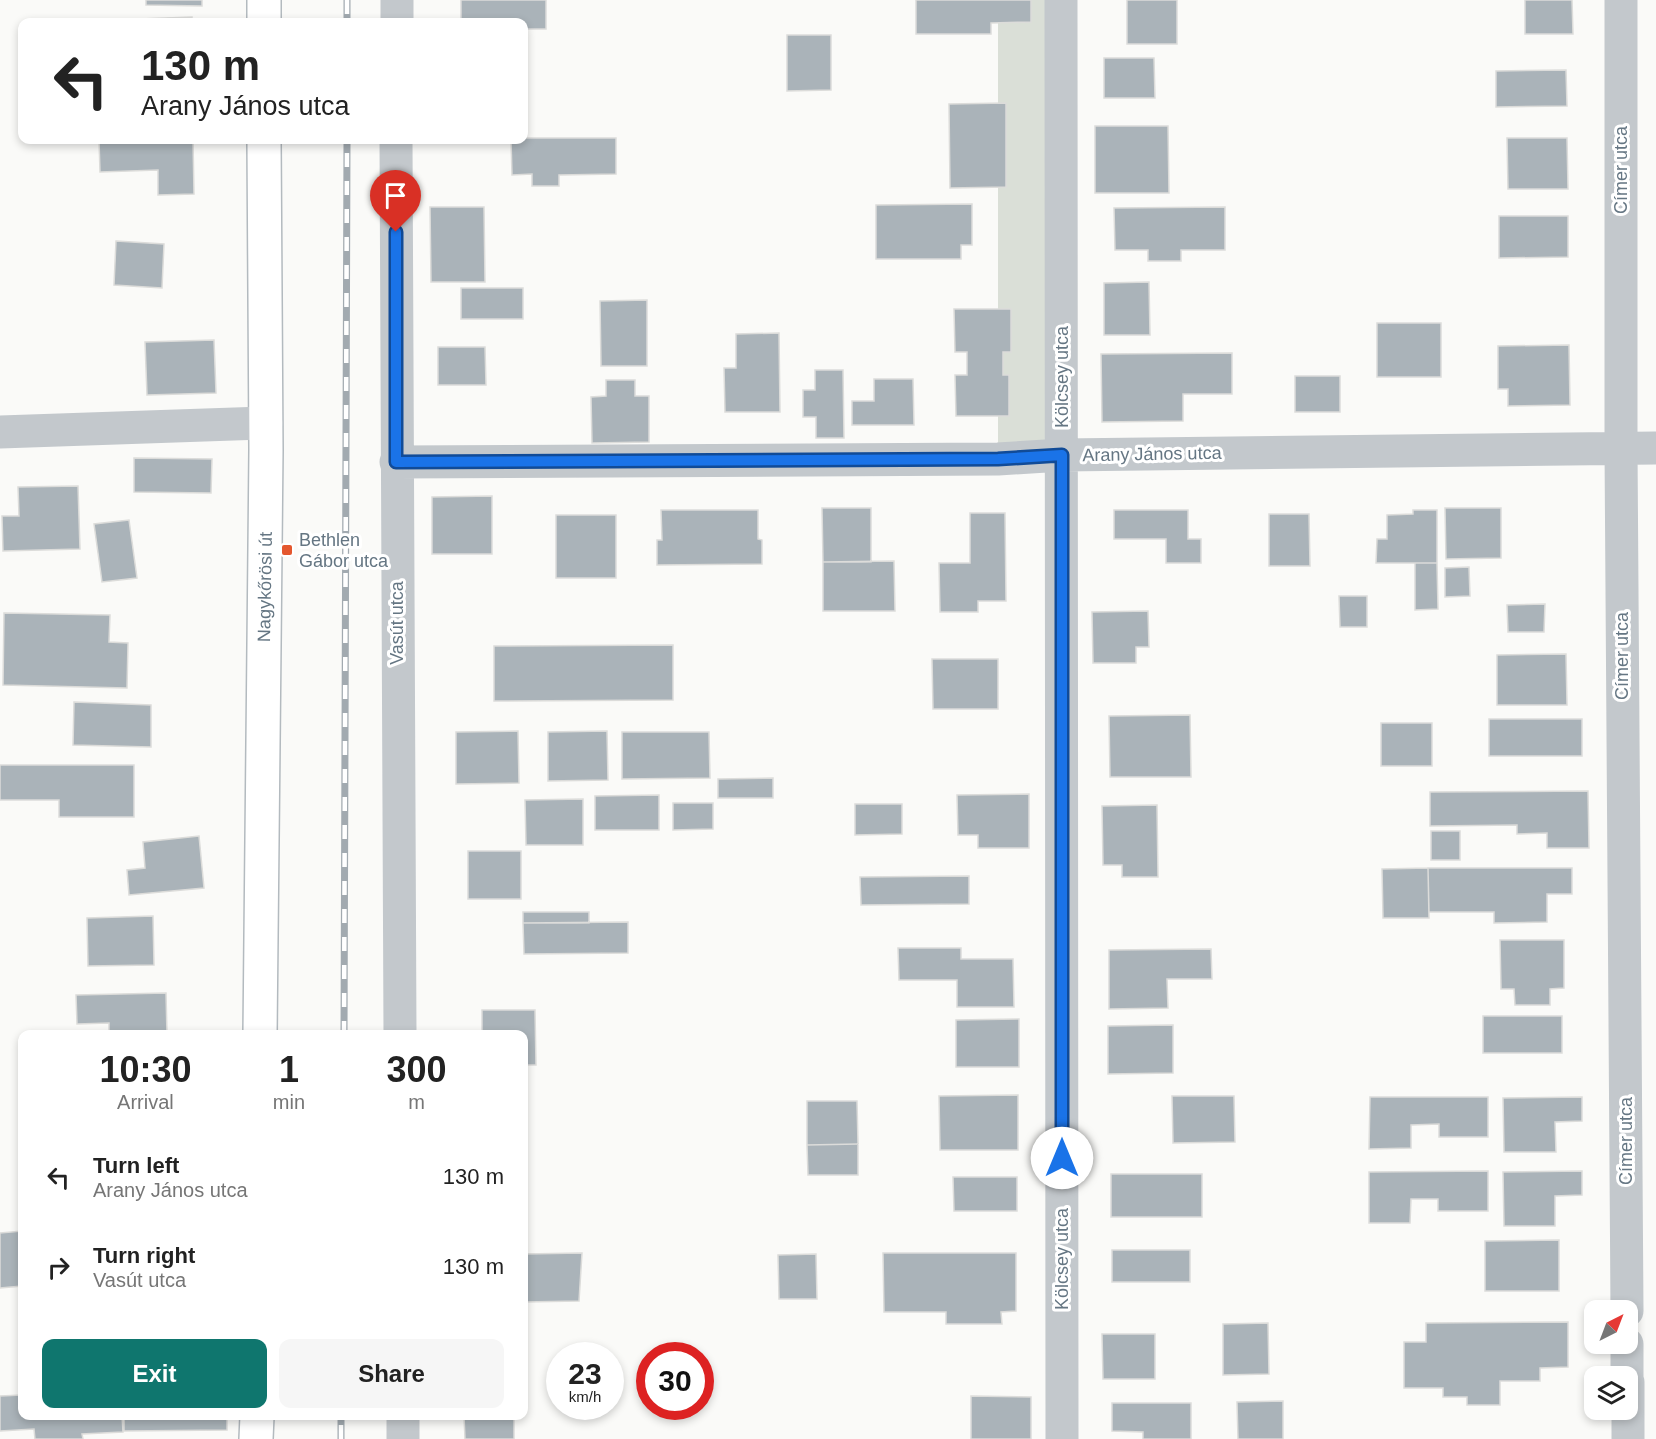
<!DOCTYPE html>
<html lang="en">
<head>
<meta charset="utf-8">
<style>
  :root { --surface:#fff; --page:#f6f6f6; --text:#222; --muted:#767676; --accent:#0f766e }
  body { margin:0; font-family:Helvetica,sans-serif; background:var(--page); color:var(--text); height:100vh; display:flex; flex-direction:column; font-size:22px; white-space:nowrap }
  * { box-sizing:border-box; margin:0 }
  p { font-size:20px; color:var(--muted) }
  .icon { flex:none; width:33px; height:33px; fill:none; stroke:currentColor; stroke-width:2; stroke-linecap:round; stroke-linejoin:round }
  .map { position:relative; flex:1; overflow:hidden }
  .drawer { position:absolute; left:18px; top:1030px; width:510px; height:390px; display:flex; flex-direction:column; background:var(--surface); border-radius:12px; box-shadow:0 3px 9px #0003 }
  .drawer>* { flex:none }
  .top-card { position:absolute; left:18px; top:18px; width:510px; height:126px; border-radius:12px; box-shadow:0 3px 9px #0003; background:#fff; color:var(--text); overflow:hidden }
  .needle { width:39px; rotate:42deg }
  .fabs { position:absolute; left:1584px; top:1300px; display:grid; gap:12px }
  .fabs a { display:grid; place-items:center; width:54px; height:54px; border-radius:12px; background:var(--surface); box-shadow:0 3px 9px #0003; font-size:30px }
  .speed { position:absolute; left:546px; top:1342px; display:flex; gap:12px; font-size:30px; font-weight:700; text-align:center }
  .speed>* { display:grid; place-content:center; width:78px; height:78px; border-radius:50%; background:var(--surface); box-shadow:0 3px 9px #0003; line-height:1 }
  .speed small { font-size:15px; font-weight:400 }
  .speed .limit { border:9px solid #d22; background:#fff; color:#111 }
  .pin { position:absolute; display:grid; place-items:center; width:51px; height:51px; color:#fff; margin:-62px -26px; border-radius:50% 50% 50% 0; rotate:-45deg; box-shadow:0 0 6px #0007 }
  .pin .icon { rotate:45deg }
  .me { position:absolute; width:66px; margin:-33px; rotate:0deg; stroke-linejoin:round; filter:drop-shadow(0 0 4px #0008) }
  .turn { display:flex; align-items:center; gap:21px; height:126px; padding:0 24px; font-size:27px }
  .turn .icon { width:78px; height:78px; stroke-width:2.5 }
  .turn b { display:block; font-size:42px; line-height:51px }
  .eta { display:flex; justify-content:space-evenly; align-items:center; height:102px; text-align:center }
  .eta b { font-size:36px; font-weight:600; line-height:42px }
  .button { display:flex; gap:12px; margin-top:auto; padding:12px 24px }
  .button a { flex:1; height:69px; border-radius:12px; background:var(--accent); color:#fff; font-size:24px; font-weight:600; line-height:69px; text-align:center }
  .button a+a { background:var(--page); color:var(--text) }
  ul { padding:0; list-style:none }
  li { display:flex; align-items:center; gap:18px; height:90px; padding:0 24px }
  li div { flex:1 }
  li b { display:block; font-size:22px }
  li em { font-style:normal }
  .map>svg:first-child { display:block }
  .green { fill:#dadfd7 }
  .building { fill:#aab3b9; stroke:#dcdcda; stroke-width:1.5 }
  .lines { fill:none; stroke-linecap:round; stroke-linejoin:round }
  .secondary-casing { stroke:#b3babf; stroke-width:36 }
  .street { stroke:#c3c8cc; stroke-width:33 }
  .secondary { stroke:#fff; stroke-width:33 }
  .rail-casing { stroke:#a2aab0; stroke-width:7 }
  .rail { stroke:#fff; stroke-width:4.5; stroke-dasharray:14; stroke-linecap:butt }
  .route-casing { stroke:#114b97; stroke-width:15 }
  .route { stroke:#1a73e8; stroke-width:10 }
  .poi-dot { fill:#e4572e; stroke:#fff; stroke-width:2 }
  .labels { text-anchor:middle; dominant-baseline:central; stroke-width:6; stroke-linejoin:round; paint-order:stroke }
  .street-label { font-size:18px; fill:#657683; stroke:#fff }
  .poi-label { font-size:18px; fill:#657683; stroke:#fff; text-anchor:start }
</style>
</head>
<body>
<div class="map">
<svg width="1656" height="1439" viewBox="0 0 1656 1439">
  <rect width="100%" height="100%" fill="#fafaf8"/>
  <!-- green -->
  <path class="green" d="M998 0H1061L1062 455 998 459Z"/>
  <!-- building -->
  <path class="building" d="M146 0H202V6L146 5Z
    M461 0H546V29H525L524 37V22H461Z
    M916 0H1031V22L991 23V34H916Z
    M1127 0H1177V44H1127Z
    M1525 0H1572L1573 34H1525Z
    M192 17V22H113V20Z
    M787 35H831V90L787 91Z
    M1104 58H1154L1155 98H1104Z
    M1566 70 1567 106 1496 107V71Z
    M1006 103V187L950 188 949 104Z
    M1095 126H1168L1169 193H1095Z
    M524 138H616V174L559 175V186H532V174L512 175 511 140Z
    M1507 138H1567L1568 189H1508Z
    M99 140H193L194 194 158 195V170L100 172Z
    M972 204V245H961V259H876V205Z
    M430 207H484L485 282H431Z
    M1225 207V250H1181V261H1148V250H1115L1114 208Z
    M1499 216H1568V257L1499 258Z
    M116 241 164 244 162 288 114 285Z
    M1149 282 1150 335H1104V283Z
    M461 288H523V319H461Z
    M647 300V366H601L600 301Z
    M954 309H1011V352H1003V375H1009V416H956L955 375H967V352H955Z
    M1377 323H1441V377H1377Z
    M779 333 780 412H725L724 368H736V334Z
    M214 340 216 393 147 395 145 342Z
    M1569 345 1570 405 1508 406V389H1498V346Z
    M438 347H485L486 385H438Z
    M1232 353V394H1183V421L1102 422 1101 354Z
    M815 370H843L844 438H816V417H803V390H815Z
    M1295 376H1340V412H1295Z
    M874 379H913L914 425H852V401H874Z
    M606 380H635V396H649V442L592 443 591 397 606 396Z
    M134 458 212 459 211 493 134 492Z
    M78 486 80 549 3 551 2 516H19L18 487Z
    M492 496V554H432V497Z
    M822 508H871V562H823Z
    M1445 508H1501V558L1446 559Z
    M661 510H758V539L762 540V564L657 565V540H662Z
    M1114 510H1188V539H1201V563H1166V539H1114Z
    M1413 510H1437V563H1376L1377 539H1387V515L1413 514Z
    M970 513H1005L1006 601H978V612H940L939 563H970Z
    M1269 514H1309L1310 566H1269Z
    M556 515H616V578H556Z
    M129 520 137 578 102 582 94 524Z
    M894 561 895 611H823V562Z
    M1415 563H1437L1438 609 1415 610Z
    M1469 567 1470 596 1445 597V568Z
    M1339 596H1367V627H1340Z
    M1545 604 1544 632H1508L1507 605Z
    M1148 611 1149 647H1136V663H1093L1092 612Z
    M4 613 110 615 109 642 128 643 127 688 3 685Z
    M673 645V700L494 701V646Z
    M1566 654 1567 705H1497V655Z
    M932 659H998V709H933Z
    M74 702 151 705V747L73 745Z
    M1190 715 1191 777H1110L1109 716Z
    M1489 719H1582V756H1489Z
    M1381 723H1432V766H1381Z
    M518 731 519 783 456 784V732Z
    M607 731 608 780 548 781V732Z
    M622 732H709L710 778 622 779Z
    M0 765H134V817H59V800H0Z
    M773 778V798H718V779Z
    M1588 791 1589 848H1547V833L1517 834V825L1430 826V792Z
    M1029 794V848H978V835H958L957 795Z
    M659 795V830H595V796Z
    M583 799V845H526L525 800Z
    M673 803H713V829L673 830Z
    M855 804H902V834L855 835Z
    M1157 805 1158 877H1122V865H1103L1102 806Z
    M1431 831H1460V860H1431Z
    M199 836 204 888 129 895 127 870 145 868 143 842Z
    M468 851H521V899H468Z
    M1428 868 1429 918H1383L1382 869Z
    M1428 868H1572V894H1547V922L1494 923V912H1429Z
    M969 876V904L861 905 860 877Z
    M523 912H589V923H523Z
    M153 916 154 965 88 966 87 918Z
    M628 922V953L524 954 523 923Z
    M1500 940H1564V988L1550 989V1005H1515L1514 989H1501Z
    M898 948H961V959H1013L1014 1007H957V980H899Z
    M1211 949 1212 979H1167L1168 1008 1109 1009V950Z
    M166 993 167 1035H109V1023L77 1024 76 995Z
    M482 1010H535L536 1065H524V1035H482Z
    M1483 1016H1562V1053H1483Z
    M1019 1019V1067H956V1020Z
    M1173 1025V1073L1108 1074V1026Z
    M1018 1095V1150H940L939 1096Z
    M1172 1096H1234L1235 1142 1173 1143Z
    M1370 1097H1488V1137H1439V1124L1411 1125V1148L1369 1149Z
    M1582 1097V1121L1555 1122 1556 1152H1504L1503 1098Z
    M807 1101H857L858 1144 807 1145Z
    M858 1144V1175H808L807 1145Z
    M1488 1171V1211H1438V1199H1411L1410 1223H1369V1172Z
    M1582 1171V1195L1555 1196V1226H1504L1503 1172Z
    M1111 1174H1202V1217H1111Z
    M953 1177H1017V1211H954Z
    M22 1231V1286L0 1288V1233Z
    M1559 1240V1291H1485V1241Z
    M1112 1250H1190V1282H1112Z
    M582 1253 579 1301 524 1302V1254Z
    M883 1253H1016V1311L1001 1312 1002 1324H946V1312H884Z
    M816 1254 817 1299H779L778 1255Z
    M1568 1322V1367L1540 1368V1381H1500V1405H1467V1397H1443V1388H1404V1342H1426V1323Z
    M1268 1323 1269 1374 1223 1375V1324Z
    M1102 1334H1155V1379H1103Z
    M22 1395V1416H122L123 1432 82 1434 83 1439H35L34 1429 0 1431V1396Z
    M971 1396 1031 1397V1439H971Z
    M1283 1401V1439H1238L1237 1402Z
    M1112 1403H1191V1439H1143V1432L1112 1431Z
    M124 1416H227V1430L124 1431Z
    M464 1416H514V1439H465Z"/>
  <g class="lines">
    <defs>
      <path id="secondary" d="M264 0V22
        M260 1035 266 450 264 140
        M256 1439 257 1416"/>
    </defs>
    <!-- secondary casing -->
    <use href="#secondary" class="secondary-casing"/>
    <!-- street -->
    <path class="street" d="M1061 0 1062 1439
      M1621 0V448L1627 1311
      M397 22V0
      M396 140 400 1035
      M0 432 266 423
      M396 462 998 459 1062 455 1656 448
      M1627 1344V1377
      M1628 1382V1439
      M403 1416V1439"/>
    <!-- secondary -->
    <use href="#secondary" class="secondary"/>
    <defs>
      <path id="rail" d="M347 0V22
        M344 1035 347 140
        M341 1439V1416"/>
    </defs>
    <!-- rail casing -->
    <use href="#rail" class="rail-casing"/>
    <!-- rail -->
    <use href="#rail" class="rail"/>
  </g>
  <g class="lines">
    <defs>
      <path id="route" d="M396 232V462L998 459 1062 455V1158"/>
    </defs>
    <!-- route casing -->
    <use href="#route" class="route-casing"/>
    <!-- route -->
    <use href="#route" class="route"/>
  </g>
  <!-- markers -->
  <rect class="poi-dot" x="281" y="544" width="12" height="12" rx="3"/>
  <g class="labels">
    <!-- street labels -->
    <g class="street-label">
      <text transform="translate(1621 170) rotate(-90)">Címer utca</text>
      <text transform="translate(1062 377) rotate(-90)">Kölcsey utca</text>
      <text transform="translate(1152 454) rotate(-1)">Arany János utca</text>
      <text transform="translate(265 587) rotate(-89)">Nagykőrösi út</text>
      <text transform="translate(397 623) rotate(-90)">Vasút utca</text>
      <text transform="translate(1622 656) rotate(-90)">Címer utca</text>
      <text transform="translate(1626 1141) rotate(-90)">Címer utca</text>
      <text transform="translate(1062 1259) rotate(-90)">Kölcsey utca</text>
    </g>
    <!-- poi labels -->
    <g class="poi-label">
      <text x="299" y="540">Bethlen<tspan x="299" dy="21">Gábor utca</tspan></text>
    </g>
  </g>
</svg>
<div class="fabs">
<a><svg class="needle" viewBox="-14 -14 28 28"><path d="M0-13l5 13h-10z" fill="#e53935"/><path d="M0 13l5-13h-10z" fill="#767676"/></svg></a>
<a><svg class="icon" aria-label="layers" viewBox="0 0 24 24"><path d="M12 4l9 5-9 5-9-5zM3 14l9 5 9-5"/></svg></a>
</div>
<div class="speed"><div>23<small>km/h</small></div><div class="limit">30</div></div>
<div class="pin" style="left:396px;top:232px;background:#d93025"><svg class="icon" aria-label="arrive" viewBox="0 0 24 24"><path d="M6 21V4h12l-3 4 3 4H6"/></svg></div>
<svg class="me" style="left:1062px;top:1158px" viewBox="-20 -20 40 40"><circle r="19" fill="#fff"/><path d="M0-13L10 11 0 6-10 11z" fill="#1a73e8"/></svg>
<div class="top-card">
<div class="turn"><svg class="icon" aria-label="left" viewBox="0 0 24 24"><path d="M17 20v-9H6M10 6l-5 5 5 5"/></svg><div><b>130 m</b>Arany János utca</div></div>
</div>
<section class="drawer">
<div class="eta">
<div><b>10:30</b><p>Arrival</p></div>
<div><b>1</b><p>min</p></div>
<div><b>300</b><p>m</p></div>
</div>
<ul>
<li><svg class="icon" aria-label="left" viewBox="0 0 24 24"><path d="M17 20v-9H6M10 6l-5 5 5 5"/></svg><div><b>Turn left</b><p>Arany János utca</p></div><em>130 m</em></li>
<li><svg class="icon" aria-label="right" viewBox="0 0 24 24"><path d="M7 20v-9h11M14 6l5 5-5 5"/></svg><div><b>Turn right</b><p>Vasút utca</p></div><em>130 m</em></li>
</ul>
<div class="button"><a>Exit</a><a>Share</a></div>
</section>
</div>
</body>
</html>
